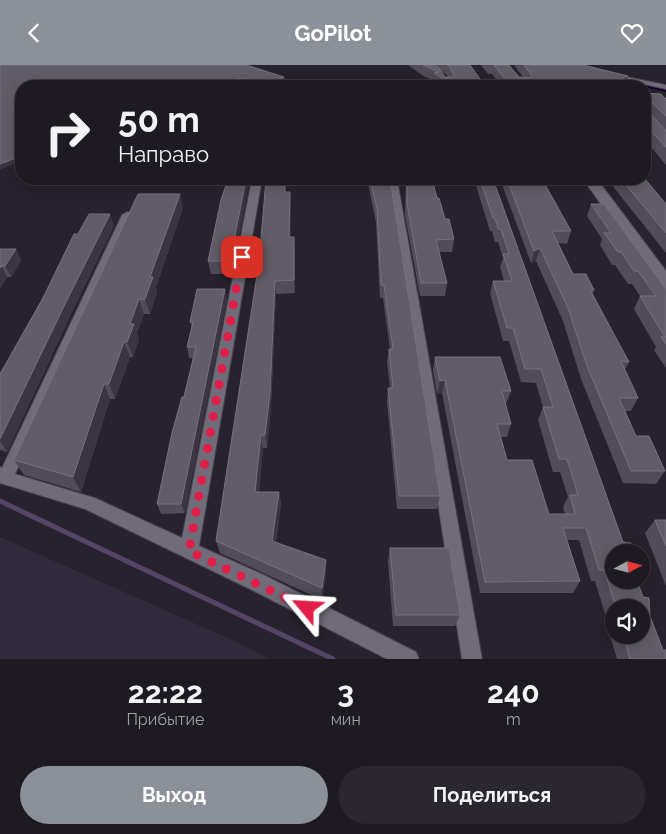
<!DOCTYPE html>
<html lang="ru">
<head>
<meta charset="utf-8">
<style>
  :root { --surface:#1d1a22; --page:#2a272f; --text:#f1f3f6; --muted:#a0a1a5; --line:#3b3840; --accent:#8c9099 }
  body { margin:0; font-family:Raleway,sans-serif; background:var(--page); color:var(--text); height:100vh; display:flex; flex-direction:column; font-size:19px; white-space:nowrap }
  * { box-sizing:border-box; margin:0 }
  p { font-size:16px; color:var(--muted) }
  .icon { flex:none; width:28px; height:28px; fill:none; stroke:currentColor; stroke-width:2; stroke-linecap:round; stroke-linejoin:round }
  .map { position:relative; height:594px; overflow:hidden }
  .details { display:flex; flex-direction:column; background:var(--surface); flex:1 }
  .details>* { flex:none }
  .guide { position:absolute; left:15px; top:15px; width:636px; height:105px; border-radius:20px; box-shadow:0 2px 12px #0003,0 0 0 1px var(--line); background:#1d1a22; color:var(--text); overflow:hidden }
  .needle { width:32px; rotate:83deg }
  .fabs { position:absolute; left:605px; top:479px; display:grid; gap:10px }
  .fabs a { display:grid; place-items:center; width:45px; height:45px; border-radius:50%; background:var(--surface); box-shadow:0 2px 12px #0003,0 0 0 1px var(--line); font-size:25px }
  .pin { position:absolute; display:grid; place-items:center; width:42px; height:42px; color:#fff; margin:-21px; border-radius:10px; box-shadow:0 2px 8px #0006 }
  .me { position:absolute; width:55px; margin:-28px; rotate:297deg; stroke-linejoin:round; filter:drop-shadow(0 0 4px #0008) }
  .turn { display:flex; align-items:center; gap:18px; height:105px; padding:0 20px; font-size:22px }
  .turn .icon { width:65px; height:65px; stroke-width:2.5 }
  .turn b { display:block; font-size:35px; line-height:42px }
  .eta { display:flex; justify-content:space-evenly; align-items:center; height:85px; text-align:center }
  .eta b { font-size:30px; font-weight:700; line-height:35px }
  .action { display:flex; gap:10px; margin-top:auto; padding:10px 20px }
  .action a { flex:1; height:58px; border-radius:30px; background:var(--accent); color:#fff; font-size:20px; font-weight:700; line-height:58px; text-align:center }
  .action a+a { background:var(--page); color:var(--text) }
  header { display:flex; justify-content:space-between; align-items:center; height:65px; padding:0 20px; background:var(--accent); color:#fff; font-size:22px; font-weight:700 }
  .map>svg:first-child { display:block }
  .built { fill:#312a3b }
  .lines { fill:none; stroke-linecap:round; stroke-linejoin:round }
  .stream { stroke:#546; stroke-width:5 }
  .canal { fill:#17002d; fill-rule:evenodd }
  .minor-casing { stroke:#444049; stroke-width:2 }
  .secondary-casing { stroke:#444049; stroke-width:2 }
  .minor { fill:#706b78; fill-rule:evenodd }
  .secondary { fill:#706b78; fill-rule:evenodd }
  .wall { fill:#514c58; fill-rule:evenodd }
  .shaded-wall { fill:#3a3541 }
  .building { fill:#615d68; stroke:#76727d }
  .route { stroke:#e11d48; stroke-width:9; stroke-dasharray:0 16.2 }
</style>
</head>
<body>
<header><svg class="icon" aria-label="back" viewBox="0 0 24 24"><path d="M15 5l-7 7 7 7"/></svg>GoPilot<svg class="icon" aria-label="heart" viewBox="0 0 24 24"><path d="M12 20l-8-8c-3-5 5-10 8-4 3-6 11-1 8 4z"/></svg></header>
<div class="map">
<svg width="666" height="594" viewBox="0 0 666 594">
  <rect width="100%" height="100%" fill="#27232e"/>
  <!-- built -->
  <path class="built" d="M0 472 241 579 269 594H0Z"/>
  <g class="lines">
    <!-- stream -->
    <path class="stream" d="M0 436 333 594"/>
    <!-- canal -->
    <path class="canal" d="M608 10 666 23V27L606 13 605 12Z"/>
    <defs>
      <path id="minor" d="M608 8 666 20V24L606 11 605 10Z
        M291 15 307 19 308 21C301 22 293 21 288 17Z
        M252 114H262L199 481 264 510 416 587 419 594H387L250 524 85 444 0 418V402L2 403 122 150 127 147 131 148 132 150 15 409 95 433 182 473Z
        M388 114H397L482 594H462Z"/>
      <path id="secondary" d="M583 114H597L666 206V223L660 222Z"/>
    </defs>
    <!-- minor casing -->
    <use href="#minor" class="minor-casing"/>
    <!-- secondary casing -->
    <use href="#secondary" class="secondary-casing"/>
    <!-- minor -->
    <use href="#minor" class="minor"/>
    <!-- secondary -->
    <use href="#secondary" class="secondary"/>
  </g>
  <!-- wall -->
  <path class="wall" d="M0 0 284 12 285 15 303 21H257L242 16 21 21V96L0 104Z
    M408 0H470L485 21H438L433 17V15L425 12ZM440 5 448 11V12H445Z
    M481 0H509L519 12H523L514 0H583L628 11 625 20 626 21H501L492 9H488Z
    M645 28 666 34V100L645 75Z
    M228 114 232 209H211L208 196Z
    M367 114H390L440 431 437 444H397L387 336 388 323H390L387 297 389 284H390L383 233H380L376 157Z
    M406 114H432L437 133 445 154 454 174 452 187H439L447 218 445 231H420L405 150Z
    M474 114H493L614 488 650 551 666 594H617L605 554 606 552 595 516H591L579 475H567L580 516 573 528H480L442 328 437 329 433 305 435 292 511 326 506 339H505L511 359 507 372H501L507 395 549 449H565L563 442 568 432 560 407H553L538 355 543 342 536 318 521 317 509 276H503L490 228 493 216H504L500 202 503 193 498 177H495L492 166H490ZM614 542H641V570H614Z
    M500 114H542L571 166 567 179 558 178 573 209 594 225 593 229 629 297 625 305 638 333 631 346H625L636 371 665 406 656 419 623 418 581 314 563 256 536 196 531 198Z
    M607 114H645L666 139V188Z
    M286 127 291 140 290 172 295 185V228L276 229 271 341 267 383H263L259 427H279L281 439 276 477 326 507 322 535 220 488 216 476 259 197Z
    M591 139 666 224V303L654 285 656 282 634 244 640 231 632 219H628L615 200H612L600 180 602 174 587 151Z
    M183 143 156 222 157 227 150 249H144L137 268 139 274 133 292H130L115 334H110L81 427 24 410 14 395Z
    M114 161 72 247 7 387 0 385V309L78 169Z
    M0 184H16L21 196 11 212H7L0 224Z
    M227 234 185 448 161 449 157 439 193 293H189L187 282 192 263 190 257Z
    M655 455H666V521L645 468Z
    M390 483 460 550 455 561H393L388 496Z"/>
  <!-- shaded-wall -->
  <path class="shaded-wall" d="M628 11 624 21 620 15Z
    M241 13 242 16 228 21H217Z
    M21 91V96L0 104V99Z
    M246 114H250L232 209 230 196Z
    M285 114H286L285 140Z
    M290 127 291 140 290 185 289 172Z
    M180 129 183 143 156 222 157 227 150 249 145 234 150 212Z
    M110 149 114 161 72 247 7 387 0 376V374L67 235Z
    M294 172 295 185V228L294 215Z
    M540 183 536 196 531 198 534 186Z
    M16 184 21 196 11 212 5 201Z
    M2 201 7 212 0 224V203Z
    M275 216 276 229 271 341 267 383 265 370Z
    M225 224 227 234 185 448 181 439Z
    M139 234 144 249 137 268 139 274 133 292 127 277 130 259Z
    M124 277 130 292 115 334 109 319Z
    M445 315 442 328 437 329 440 316Z
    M104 319 110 334 81 427 73 412Z
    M261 370 263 383 258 440 255 427Z
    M279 427 281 439 274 488 272 476Z
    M326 495V507L322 535V523Z"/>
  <!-- building -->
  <path class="building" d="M0 0H246L284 12 280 14 303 21H268L241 13 217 21H21V91L0 99Z
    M423 0H434L439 3 445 12H455L449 1 447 0H470L485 21H441L439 19H451L434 8 439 7Z
    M494 0H509L519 12 530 13 532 11 524 0H583L628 11 620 15 626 21H511Z
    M392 16 396 21H326L325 19Z
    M645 28 661 29 666 34V51L650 36H648V46L666 66V82L645 60Z
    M228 114H246L230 196H208L221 135Z
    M266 114H285V127H290L289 172H294V215L275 216 270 328 265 370H261L255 427H279L272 476 326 495 322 523 216 476 259 197Z
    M370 114H390L440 431H399L388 323H393L389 284H393L384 220H381L377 144Z
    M407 114H432L437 133H439L445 154H449L454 174 436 175 447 218H421L407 138Z
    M480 114H493L623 477 631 478 635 488H614V515H637L643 532 649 533 650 551 663 585H666V594H630L623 570H641V542H616L604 505H599L586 463H563L580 516 485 517 445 315 440 316 435 292H500L511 326H502L511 359H497L507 395H532L549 449H575L570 430H578L567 394H559L543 342H553L541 304H525L513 263H507L493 216H512L503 189H509L501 164H498L495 153H493Z
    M507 114H542L571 166H552L573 209H586L594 225H590L629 297 621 296 638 333H619L636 371H649L665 406H631L587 301 568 243 540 183 534 186Z
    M621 114H645L666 139V168Z
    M138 129H180L150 212H153L145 234H139L130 259H134L127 277H124L109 319H104L73 412 14 395Z
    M591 139H604L666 224V279L661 272H665L640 231H656L638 206H634L621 187H618L604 168H611Z
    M89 149H110L67 235 0 374V309L42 235 74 169H78Z
    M0 184H16L5 201H2L0 203Z
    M197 224H225L181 439H157L172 368 182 332H184L196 282H187L193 257H190Z
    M655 455H666V481Z
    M390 483H449L460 550H396Z"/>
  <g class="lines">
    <!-- route -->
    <path class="route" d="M242 192 189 486 307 543"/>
  </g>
</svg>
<div class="fabs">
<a><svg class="needle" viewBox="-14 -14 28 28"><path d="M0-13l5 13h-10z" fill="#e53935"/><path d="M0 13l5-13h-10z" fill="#a0a1a5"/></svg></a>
<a><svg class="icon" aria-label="sound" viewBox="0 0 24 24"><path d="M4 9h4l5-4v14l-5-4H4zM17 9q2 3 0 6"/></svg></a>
</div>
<div class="pin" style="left:242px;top:192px;background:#d93025"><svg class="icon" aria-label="arrive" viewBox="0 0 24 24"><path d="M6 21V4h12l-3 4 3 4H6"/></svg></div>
<svg class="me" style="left:307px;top:543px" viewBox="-20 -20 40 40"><path d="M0-17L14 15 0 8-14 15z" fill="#e11d48" stroke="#fff" stroke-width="4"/></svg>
<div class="guide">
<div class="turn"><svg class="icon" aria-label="right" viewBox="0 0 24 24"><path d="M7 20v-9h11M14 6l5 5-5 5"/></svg><div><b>50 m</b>Направо</div></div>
</div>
</div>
<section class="details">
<div class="eta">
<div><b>22:22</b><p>Прибытие</p></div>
<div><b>3</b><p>мин</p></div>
<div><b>240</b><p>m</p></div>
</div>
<div class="action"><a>Выход</a><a>Поделиться</a></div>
</section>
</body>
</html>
